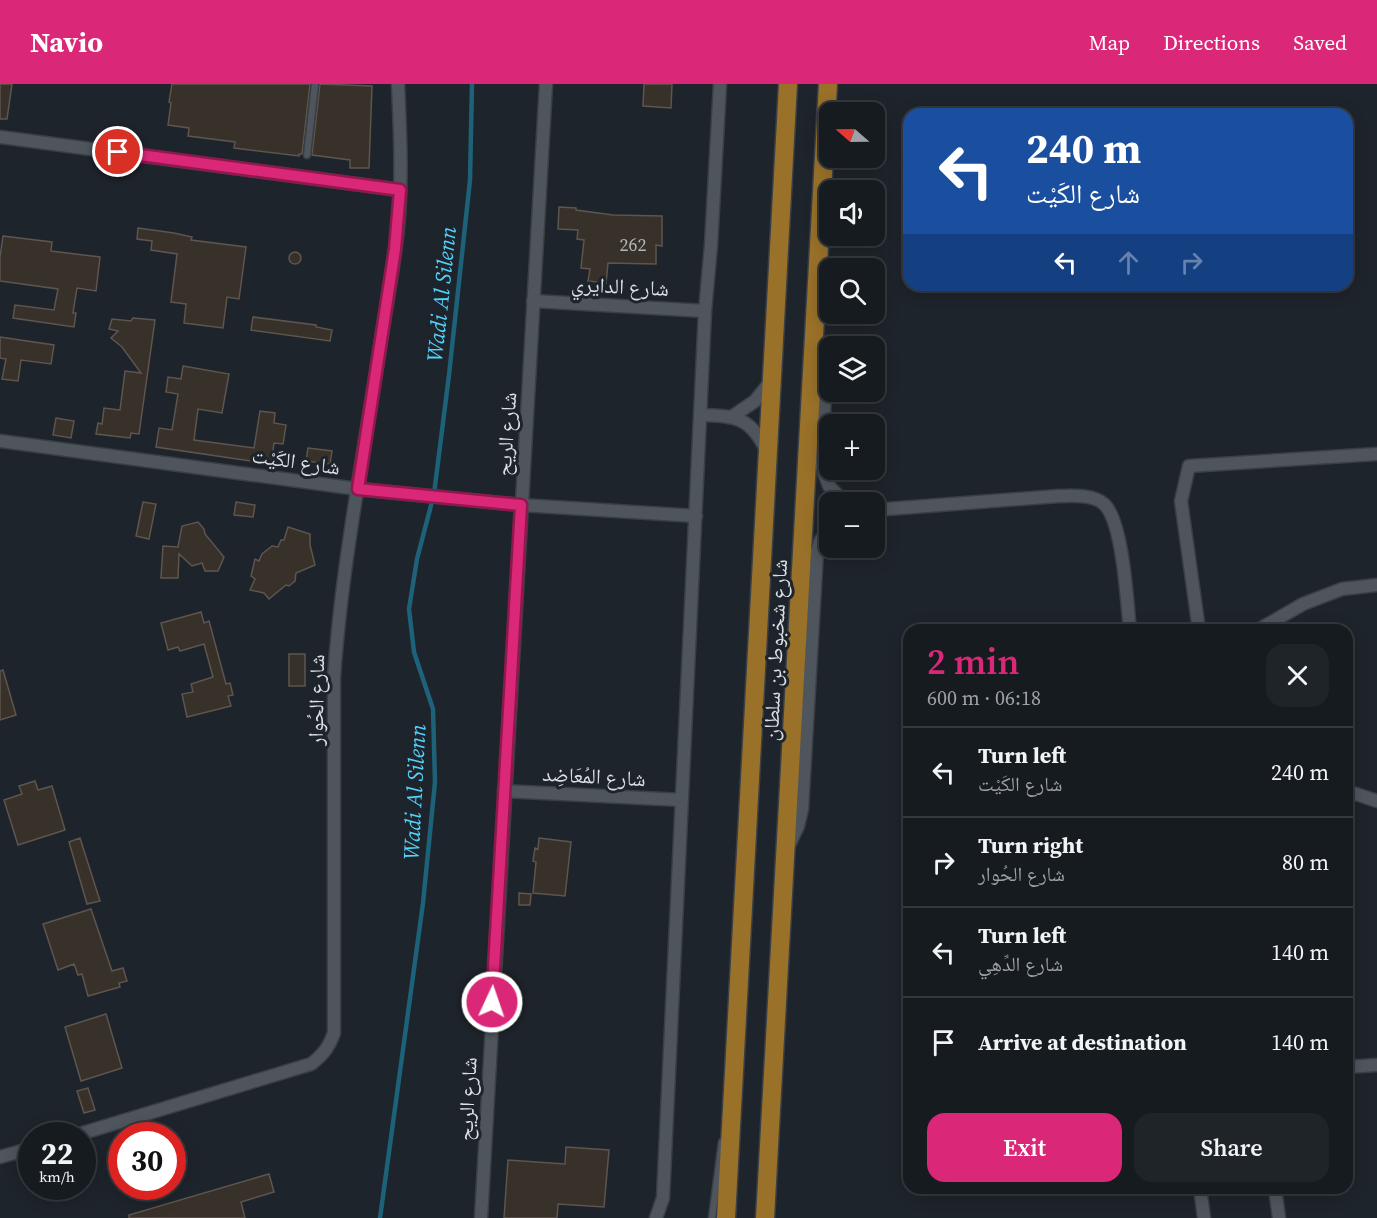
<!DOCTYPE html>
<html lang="en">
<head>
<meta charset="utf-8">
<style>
  :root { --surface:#161b20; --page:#1f2429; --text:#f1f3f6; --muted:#9ea1a5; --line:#35393e; --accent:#db2777 }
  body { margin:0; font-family:"Source Serif 4","Noto Naskh Arabic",serif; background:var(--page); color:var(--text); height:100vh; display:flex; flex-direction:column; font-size:22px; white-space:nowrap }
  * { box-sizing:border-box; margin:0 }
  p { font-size:20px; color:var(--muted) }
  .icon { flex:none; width:33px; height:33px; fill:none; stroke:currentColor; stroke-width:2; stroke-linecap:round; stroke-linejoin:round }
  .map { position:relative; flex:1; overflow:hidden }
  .side { position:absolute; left:903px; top:540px; width:450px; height:570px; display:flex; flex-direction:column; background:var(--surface); border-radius:18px; box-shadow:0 3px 15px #0003,0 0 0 2px var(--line) }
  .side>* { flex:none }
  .top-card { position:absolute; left:903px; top:24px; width:450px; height:183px; border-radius:18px; box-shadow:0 3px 15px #0003,0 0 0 2px var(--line); background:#1a4fa0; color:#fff; overflow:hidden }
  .needle { width:39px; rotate:290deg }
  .fabs { position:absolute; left:819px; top:18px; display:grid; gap:12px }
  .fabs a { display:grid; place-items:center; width:66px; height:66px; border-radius:12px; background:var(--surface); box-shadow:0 3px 15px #0003,0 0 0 2px var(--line); font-size:30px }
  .speed { position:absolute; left:18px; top:1038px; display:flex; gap:12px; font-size:30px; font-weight:700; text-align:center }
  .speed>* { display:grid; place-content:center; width:78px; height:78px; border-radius:50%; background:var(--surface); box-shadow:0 3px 15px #0003,0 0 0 2px var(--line); line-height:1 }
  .speed small { font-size:15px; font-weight:400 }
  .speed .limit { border:9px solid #d22; background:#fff; color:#111 }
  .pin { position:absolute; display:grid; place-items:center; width:51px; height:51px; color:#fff; margin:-26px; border:3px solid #fff; border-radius:50%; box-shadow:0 2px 6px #0007 }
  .me { position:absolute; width:66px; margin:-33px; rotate:3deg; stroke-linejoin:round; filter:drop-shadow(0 0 4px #0008) }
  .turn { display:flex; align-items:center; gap:21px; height:126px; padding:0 24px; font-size:27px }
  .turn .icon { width:78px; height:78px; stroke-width:2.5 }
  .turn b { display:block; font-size:42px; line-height:51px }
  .lanes { display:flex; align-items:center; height:57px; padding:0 24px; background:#0003; justify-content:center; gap:30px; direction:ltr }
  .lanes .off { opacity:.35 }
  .round { display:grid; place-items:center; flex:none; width:63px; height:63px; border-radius:18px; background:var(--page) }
  .overview { display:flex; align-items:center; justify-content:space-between; height:102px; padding:0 24px }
  h1 { font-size:36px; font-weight:600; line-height:45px; color:var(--accent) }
  .button { display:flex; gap:12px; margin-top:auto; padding:12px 24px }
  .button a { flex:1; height:69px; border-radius:18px; background:var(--accent); color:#fff; font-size:24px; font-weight:600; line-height:69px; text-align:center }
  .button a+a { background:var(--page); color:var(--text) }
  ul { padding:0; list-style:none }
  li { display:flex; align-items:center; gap:18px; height:90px; padding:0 24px; border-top:2px solid var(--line) }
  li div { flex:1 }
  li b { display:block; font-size:22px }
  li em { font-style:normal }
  header { display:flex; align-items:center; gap:36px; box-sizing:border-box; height:84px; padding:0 30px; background:var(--accent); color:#fff }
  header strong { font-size:28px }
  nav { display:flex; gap:33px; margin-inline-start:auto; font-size:21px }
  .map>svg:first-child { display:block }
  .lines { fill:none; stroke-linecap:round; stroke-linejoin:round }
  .stream { stroke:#1d6279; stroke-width:4.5 }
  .building { fill:#38312a; stroke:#5d554e; stroke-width:1.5 }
  .service-casing { stroke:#3a3f45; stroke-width:9 }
  .minor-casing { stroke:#3a3f45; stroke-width:15 }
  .primary-casing { stroke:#3a3f45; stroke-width:21 }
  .service { stroke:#4e555d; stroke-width:6 }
  .minor { stroke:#4e555d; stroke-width:12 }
  .primary { stroke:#997129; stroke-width:18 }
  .route-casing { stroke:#8e194d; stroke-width:15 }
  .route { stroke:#db2777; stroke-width:10 }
  .labels { text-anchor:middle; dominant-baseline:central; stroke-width:6; stroke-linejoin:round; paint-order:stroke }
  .number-label { font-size:18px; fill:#b2b4b5 }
  .street-label { font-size:21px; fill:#dadfe3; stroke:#1e242b }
  .water-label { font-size:22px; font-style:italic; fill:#52d1fb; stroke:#1e242b }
</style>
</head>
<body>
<header>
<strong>Navio</strong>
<nav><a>Map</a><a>Directions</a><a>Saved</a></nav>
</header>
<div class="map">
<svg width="1377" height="1134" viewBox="0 0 1377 1134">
  <rect width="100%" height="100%" fill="#1e242b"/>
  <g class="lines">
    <!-- stream -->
    <path class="stream" d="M380 1134 423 819 435 698 433 625 414 568 409 525 417 475 434 410 449 291 470 96 472 0"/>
  </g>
  <!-- building -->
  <path class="building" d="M0 0H12L7 35H0Z
    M172 0H310L302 70H299V72L234 64 235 58 188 52 189 44 168 41 171 19 169 18Z
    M320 0 372 2 369 84H350V76L312 71Z
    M644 0H672L671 24 643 22Z
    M559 123 576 124V126L613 131 662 132V162L656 161V180L608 179 606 199 588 197 590 185 581 184 584 156 577 155 578 146 558 145Z
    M138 144 174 149 192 153 191 156 246 163 239 215 227 213 223 244 184 239 186 220 171 218 177 170 151 166 152 157 137 155Z
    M3 152 52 158 51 167 100 173 96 207 77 204 73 229H76L74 243 13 234 15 221 54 226 58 205 0 197V173Z
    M289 174a6 6 0 1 1 12 0a6 6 0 1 1-12 0Z
    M253 233 316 241V243L332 246 330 257 251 246Z
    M133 234 155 236 139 350 131 349 130 354 96 350 98 339 102 340 104 324 120 326 125 287 141 289 122 263 111 254 118 247 109 245 112 235 131 237Z
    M0 253 54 261 51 280 21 276 18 297 2 295 6 275 0 274Z
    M183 282 229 290 222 329 198 325 194 356 254 364 260 327 275 329 274 339 286 341 283 360 274 359 271 380 156 363 159 344 172 346 178 310 166 308 168 293 181 295Z
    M56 334 74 337 71 354 53 351Z
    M308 364 332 367 330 380 306 377Z
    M143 418 156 420 149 455 136 452Z
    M236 418 255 421 253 433 234 431Z
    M198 438 204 445 205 450 224 473 218 487H205L202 479 192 482 179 470 178 494H161L163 462 178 463 182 442Z
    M288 443 310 450V461L315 481 296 489 295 497 289 502 286 501 269 515 264 509 250 506 255 495 251 492 255 475 259 477 262 470 272 462 278 463 281 456H284Z
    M201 528 204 539 209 537 226 600 230 599 233 611 228 612 231 622 187 633 182 610 193 608 191 600 213 593 204 560 180 567 178 563 168 566 161 539Z
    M289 570H305V602H289Z
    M3 586 16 631 0 636V587Z
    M35 697 38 706 52 702 65 746 18 761 4 716 22 710 19 702Z
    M80 754 100 817 87 820 69 758Z
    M539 754 571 758 565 812 533 809 536 778 533 777 535 764 538 765Z
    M519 809 531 810 530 821H519Z
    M91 825 112 887 123 884 127 897 119 899 120 903 88 912 82 890 78 891 74 880 58 886 43 840Z
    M106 930 122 984 81 997 65 943Z
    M88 1004 95 1026 84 1029 77 1007Z
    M566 1063 609 1066 604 1123 558 1120 557 1134H504L508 1076 565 1080Z
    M269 1090 274 1108 241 1118 245 1134H129V1131Z"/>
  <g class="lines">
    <defs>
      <path id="service" d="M307 71 315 0
        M712 1134 722 1058"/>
      <path id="minor" d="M0 53 400 106
        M533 217 705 227
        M815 256 822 267 826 280 822 383 829 402 844 418
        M701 331C736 332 751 333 767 368
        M733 332 755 317 771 297
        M0 357 358 405 521 421 696 432
        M874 426 1059 412C1072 412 1093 410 1104 420 1123 437 1127 519 1130 546
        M1199 546 1181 417 1189 382 1377 370
        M1258 546 1303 520 1342 505 1377 501
        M504 707 682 716
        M1347 707 1377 717
        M789 761 798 742 802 725 817 467 821 456 830 443
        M1347 983 1377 981
        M73 1052 311 980C323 971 329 963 334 949V593C342 478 365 364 382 250 388 211 396 172 399 132 402 88 400 44 398 0
        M0 1073 32 1064
        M1200 1104 1204 1134
        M1275 1104 1279 1134
        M481 1134 546 0
        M656 1134 663 1114 705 227 711 161 720 0"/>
      <path id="primary" d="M726 1134 788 0
        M765 1134 828 0"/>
    </defs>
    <!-- service casing -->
    <use href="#service" class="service-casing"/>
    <!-- minor casing -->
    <use href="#minor" class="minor-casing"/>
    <!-- primary casing -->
    <use href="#primary" class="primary-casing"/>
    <!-- service -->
    <use href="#service" class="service"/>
    <!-- minor -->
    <use href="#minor" class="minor"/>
    <!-- primary -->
    <use href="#primary" class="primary"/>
  </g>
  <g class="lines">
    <defs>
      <path id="route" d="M118 68 400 106 395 165 358 405 521 421 492 918"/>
    </defs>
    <!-- route casing -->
    <use href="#route" class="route-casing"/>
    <!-- route -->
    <use href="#route" class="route"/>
  </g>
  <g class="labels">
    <!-- number labels -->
    <g class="number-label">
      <text x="633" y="160">262</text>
    </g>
    <!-- street labels -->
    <g class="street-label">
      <text transform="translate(620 202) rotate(3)">شارع الدايري</text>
      <text transform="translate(506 350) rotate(-86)">شارع الريح</text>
      <text transform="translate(296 377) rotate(8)">شارع الكَيْت</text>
      <text transform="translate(775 566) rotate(-87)">شارع شخبوط بن سلطان</text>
      <text transform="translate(316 616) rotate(-89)">شارع الحُوار</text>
      <text transform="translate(594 692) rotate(3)">شارع المُعَاضِد</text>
      <text transform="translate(467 1015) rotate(-87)">شارع الريح</text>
    </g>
    <!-- water labels -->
    <g class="water-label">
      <text transform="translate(441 210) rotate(-84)">Wadi Al Silenn</text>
      <text transform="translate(414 708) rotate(-87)">Wadi Al Silenn</text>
    </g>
  </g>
</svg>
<div class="fabs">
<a><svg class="needle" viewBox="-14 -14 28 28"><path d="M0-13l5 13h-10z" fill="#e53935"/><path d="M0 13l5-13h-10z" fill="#9ea1a5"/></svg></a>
<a><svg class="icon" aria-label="sound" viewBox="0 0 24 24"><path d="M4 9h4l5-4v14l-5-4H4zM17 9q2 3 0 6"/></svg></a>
<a><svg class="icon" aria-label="search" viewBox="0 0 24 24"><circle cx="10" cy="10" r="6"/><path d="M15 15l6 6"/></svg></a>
<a><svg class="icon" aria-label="layers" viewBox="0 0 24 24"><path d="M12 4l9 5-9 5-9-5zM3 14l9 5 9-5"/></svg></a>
<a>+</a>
<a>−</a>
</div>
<div class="speed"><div>22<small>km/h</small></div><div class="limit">30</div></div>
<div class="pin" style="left:118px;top:68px;background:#d93025"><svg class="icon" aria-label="arrive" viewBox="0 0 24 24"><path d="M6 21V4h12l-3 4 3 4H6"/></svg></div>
<svg class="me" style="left:492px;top:918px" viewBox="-20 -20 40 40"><circle r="17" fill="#db2777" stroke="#fff" stroke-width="3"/><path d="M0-11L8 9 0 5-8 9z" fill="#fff"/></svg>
<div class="top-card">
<div class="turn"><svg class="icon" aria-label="left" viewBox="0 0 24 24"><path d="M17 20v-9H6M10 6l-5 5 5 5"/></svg><div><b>240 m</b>شارع الكَيْت</div></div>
<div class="lanes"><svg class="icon" aria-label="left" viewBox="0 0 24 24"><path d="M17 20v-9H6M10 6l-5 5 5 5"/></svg><svg class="icon off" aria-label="ahead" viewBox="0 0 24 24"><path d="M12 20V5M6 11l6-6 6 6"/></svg><svg class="icon off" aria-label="right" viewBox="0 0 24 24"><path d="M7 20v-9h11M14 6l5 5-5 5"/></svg></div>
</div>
<section class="side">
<div class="overview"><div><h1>2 min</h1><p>600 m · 06:18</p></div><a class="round"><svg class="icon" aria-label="close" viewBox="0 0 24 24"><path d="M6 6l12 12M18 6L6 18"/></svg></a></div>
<ul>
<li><svg class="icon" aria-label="left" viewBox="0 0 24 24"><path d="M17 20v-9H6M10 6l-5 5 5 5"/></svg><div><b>Turn left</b><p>شارع الكَيْت</p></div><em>240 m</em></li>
<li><svg class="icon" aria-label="right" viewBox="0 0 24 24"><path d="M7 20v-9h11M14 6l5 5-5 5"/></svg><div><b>Turn right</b><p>شارع الحُوار</p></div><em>80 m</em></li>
<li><svg class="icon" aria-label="left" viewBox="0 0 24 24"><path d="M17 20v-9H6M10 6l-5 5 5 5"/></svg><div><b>Turn left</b><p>شارع الدِّهِي</p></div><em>140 m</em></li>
<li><svg class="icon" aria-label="arrive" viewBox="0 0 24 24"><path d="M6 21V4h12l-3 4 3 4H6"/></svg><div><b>Arrive at destination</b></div><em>140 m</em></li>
</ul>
<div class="button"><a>Exit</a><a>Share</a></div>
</section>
</div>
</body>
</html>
